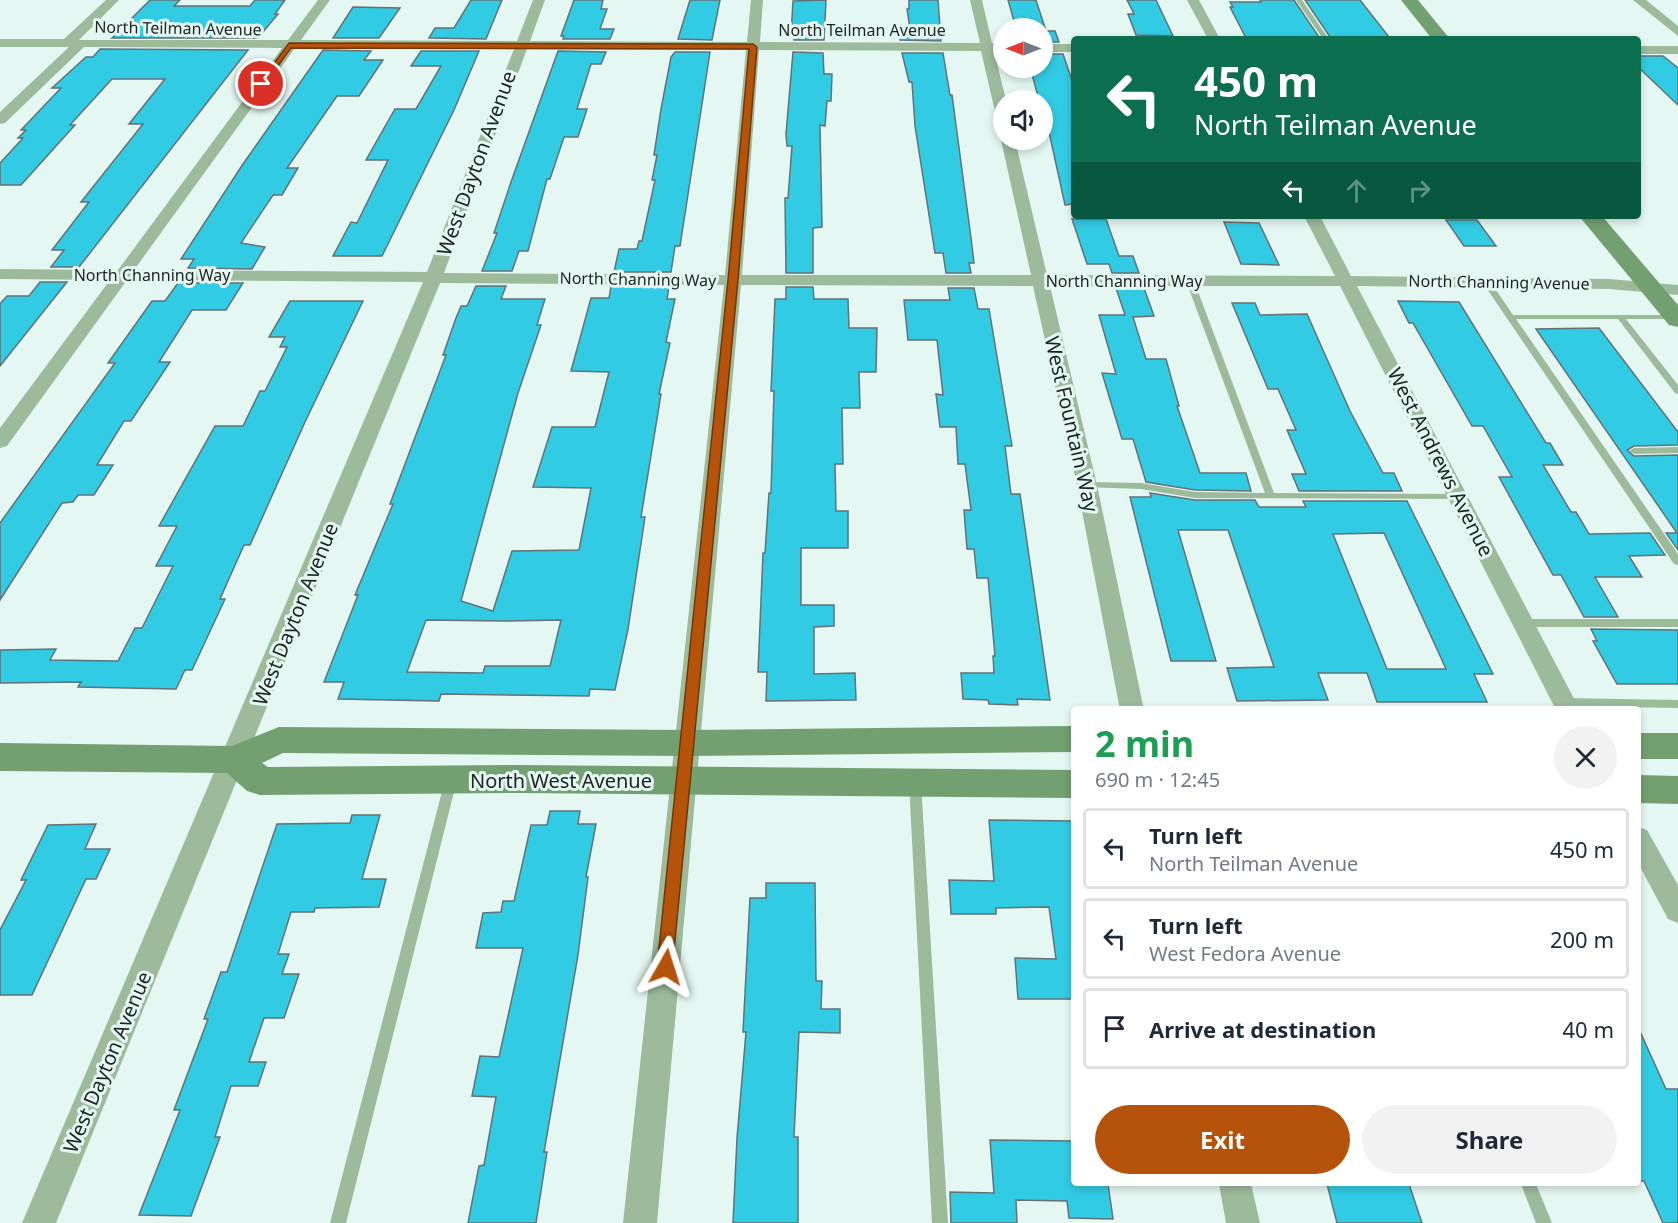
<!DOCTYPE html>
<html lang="en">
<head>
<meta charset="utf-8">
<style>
  :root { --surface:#fff; --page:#f2f2f3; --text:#1f2937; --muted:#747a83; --line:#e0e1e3; --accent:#b45309 }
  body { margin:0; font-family:"Noto Sans",sans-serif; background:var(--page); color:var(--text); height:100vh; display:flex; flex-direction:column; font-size:22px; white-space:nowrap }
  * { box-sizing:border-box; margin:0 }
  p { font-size:20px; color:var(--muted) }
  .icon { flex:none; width:33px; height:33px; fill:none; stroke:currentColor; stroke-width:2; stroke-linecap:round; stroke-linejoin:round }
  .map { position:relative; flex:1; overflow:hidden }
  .panel { position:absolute; left:1071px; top:706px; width:570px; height:480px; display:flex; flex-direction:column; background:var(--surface); border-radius:6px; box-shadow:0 3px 9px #0003 }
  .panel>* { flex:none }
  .top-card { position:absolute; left:1071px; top:36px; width:570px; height:183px; border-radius:6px; box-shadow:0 3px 9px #0003; background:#0b6e4f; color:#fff; overflow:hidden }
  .needle { width:39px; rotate:270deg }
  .controls { position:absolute; left:993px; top:18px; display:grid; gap:12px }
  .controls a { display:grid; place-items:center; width:60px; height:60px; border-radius:50%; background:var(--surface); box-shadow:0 3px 9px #0003; font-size:30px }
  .pin { position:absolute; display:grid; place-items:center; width:51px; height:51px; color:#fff; margin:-26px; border:3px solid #fff; border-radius:50%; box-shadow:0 2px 6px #0007 }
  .me { position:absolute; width:66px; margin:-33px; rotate:6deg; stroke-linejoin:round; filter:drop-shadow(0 0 4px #0008) }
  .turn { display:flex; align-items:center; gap:21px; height:126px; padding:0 24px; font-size:27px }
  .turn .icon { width:78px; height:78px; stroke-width:2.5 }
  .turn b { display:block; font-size:42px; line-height:51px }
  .lanes { display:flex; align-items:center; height:57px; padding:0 24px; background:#0003; justify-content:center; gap:30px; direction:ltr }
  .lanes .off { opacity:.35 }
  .round { display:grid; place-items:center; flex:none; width:63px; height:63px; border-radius:32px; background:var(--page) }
  .summary { display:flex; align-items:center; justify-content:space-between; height:102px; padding:0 24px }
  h1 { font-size:36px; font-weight:700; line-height:45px; color:#1e9e55 }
  .action { display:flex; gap:12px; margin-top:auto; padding:12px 24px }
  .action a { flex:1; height:69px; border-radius:36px; background:var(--accent); color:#fff; font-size:24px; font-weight:700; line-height:69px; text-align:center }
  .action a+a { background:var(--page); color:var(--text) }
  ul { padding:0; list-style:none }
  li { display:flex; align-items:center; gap:18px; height:81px; margin:0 12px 9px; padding:0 12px; border:3px solid var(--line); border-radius:6px }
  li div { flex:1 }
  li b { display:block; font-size:22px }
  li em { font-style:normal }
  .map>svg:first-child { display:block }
  .building { fill:#32cbe4; stroke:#627276; stroke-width:1.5; fill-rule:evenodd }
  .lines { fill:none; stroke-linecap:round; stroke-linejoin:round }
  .service { fill:#9dbb9b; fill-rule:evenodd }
  .minor { fill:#9dbb9b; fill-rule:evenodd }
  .secondary { fill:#72a070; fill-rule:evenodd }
  .route { fill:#b45309; stroke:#753606; stroke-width:1.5 }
  .labels { text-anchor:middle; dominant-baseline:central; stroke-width:6; stroke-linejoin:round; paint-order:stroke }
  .far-street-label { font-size:16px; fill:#1d2321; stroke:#e5f7f2 }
  .street-label { font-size:20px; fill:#1d2321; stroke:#e5f7f2 }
</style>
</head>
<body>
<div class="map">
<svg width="1678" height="1223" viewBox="0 0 1678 1223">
  <rect width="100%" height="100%" fill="#e5f7f2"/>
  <!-- building -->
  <path class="building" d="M150 0H180L174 6H250L255 0H285L275 14H278L258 38H112Z
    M471 0H502L486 39 429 38 435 28H454Z
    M574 0H603L601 9H607L600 29H614L610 39H563L564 36H561Z
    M690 0H720L712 40 678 39Z
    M826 0 824 40H794V36H791L793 1Z
    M909 0H938L941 41 900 40 899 29H910L907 9H909Z
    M1008 0H1036L1046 31H1055L1059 42H1042V28H1016Z
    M1127 0H1156L1173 36 1136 35 1128 14H1134Z
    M1260 0H1294L1319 37 1246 38 1230 7H1233L1230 2H1261Z
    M1305 0H1360L1389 37H1330Z
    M353 7 400 8 379 38H333Z
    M100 49 248 50 79 267H51L64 250H52L89 202H81L143 124H129L165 79H112L70 125H75L21 185H0V163L23 138H18L26 130H21L61 88H52L86 57H93Z
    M323 50 371 51 364 60H383L359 96H337L287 168H298L282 195H273L241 243 265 247 252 269 188 268 194 259H181L243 164Z
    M421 51H479L454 110 382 256H333L351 222 357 223 388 160H366L395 109H416L441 66H411Z
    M558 51 606 52 601 64H591L577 109H587L578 137H564L550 179H547L528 251H519L512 271H482L497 233H494L511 182Z
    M675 52H710L680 246H675L671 272H614L619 249H637L639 241H642L655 180H652L657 155H654L661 109 671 57Z
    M793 52 823 53 824 74H832L831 101H827L825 126 820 125 822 227 813 228V273H786L785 198H788L792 146H787L786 134Z
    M902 53H943L950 95H952L971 238 974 263H969L971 273H946L943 253H935L915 126 912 82H909Z
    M1042 54H1063L1074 86V204L1065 205 1042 100H1039L1033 78 1032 68H1042Z
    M1638 56H1663L1678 68V105L1638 67Z
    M1072 219H1106L1119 256H1133L1139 273H1112L1109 264H1087Z
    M1446 220H1477L1496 246H1464Z
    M1224 222 1259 223 1279 265 1241 264Z
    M40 282H67L0 366V304L7 296H29Z
    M178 283H243L226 310H192L159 362H170L131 421H124L97 465H113L94 495H78L73 502 62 503 0 600V523L115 363H108L152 301H165Z
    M476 286H506L501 299H545L537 325H541L518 393 461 601 493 611 512 551 579 550 591 488 533 487 552 427H595L609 372 571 371 591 298H609L611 286 669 287 667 299H675L666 342 670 343 659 394H661L641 517H645L628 629 615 690 590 689 589 696 441 694 439 701 338 699 344 682H324L358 595H355L393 504H390L446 355H443L456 318 461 306H467ZM426 620 505 621 561 620 550 666H485L483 673 407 672Z
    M786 287H813L814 299H848L849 328H877L876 372H859L860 408H842L843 464H835L836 511H848V548H801V605H834V626L814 627V674L855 673 856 700 766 701 767 672H758L763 553H765L769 493H771L774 391H771L775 299H786Z
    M948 288H974L978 309H989L1012 446H1005L1011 494H1020L1050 700 1017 699 1018 705 989 704 988 700 963 699 961 673H994L993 656H995L988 578H977L974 549H967L964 510H971L965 464H958L956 427H940L936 394 943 395 937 340H908L904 300H950Z
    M1116 288H1144L1154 316 1133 317 1146 359H1166L1179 406H1177L1200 473H1246L1251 491 1195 490 1146 482 1133 439H1122L1102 373 1116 374 1099 315H1125Z
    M290 301H363L305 422 250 545H244L220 599H225L192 670H185L176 689 78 687 81 682 0 683V650L56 649 50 660 118 661 135 628H142L173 566H156L177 526H159L215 426H243L260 391H265L287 347H280L285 337H269Z
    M1398 301 1459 302 1546 443H1550L1563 465H1543L1571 512H1576L1589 534 1650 533 1665 555 1629 556 1642 577H1595L1618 617H1584L1561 575H1553L1499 477H1512L1483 426H1472L1413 323H1409Z
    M1232 303H1255L1260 315 1307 314 1350 411 1383 473H1394L1402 491H1299L1292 474H1306L1287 430H1296L1278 389H1268Z
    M1599 328 1678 432V445L1634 446 1627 450 1634 456 1678 455V550L1666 533H1677L1536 329Z
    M1150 493 1195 500H1255L1259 507H1306L1303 501H1407L1493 674H1474L1487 702H1377L1367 673H1318L1328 700 1237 701 1227 668 1274 667 1228 530H1178L1216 661H1171L1130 497H1151ZM1384 533 1446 669H1387L1333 534Z
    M1591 629 1678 630V684H1617L1593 641H1597Z
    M550 811H580L578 824H596L586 877H588L578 955 544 1152H547L536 1223H468L479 1166 484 1165 496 1097 472 1096 480 1056 499 1057 523 948H476L483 913 501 912 503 901H514L531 825H547Z
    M352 815H380L362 879H386L379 907 315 908 314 912H291L278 954H289L282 974H299L284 1018H264L249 1062H266L258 1086H231L215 1137H220L191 1216 139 1215 180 1110H174L208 1019H204L221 972H227L277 824 350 823Z
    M989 820 1074 821V999H1018L1015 958 1056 959 1049 907 996 908V914H951L949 880 994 881Z
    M96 824 85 849H110L96 879H86L32 995H0V930L26 880H21L48 825Z
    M766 883H815L816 981H822L821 1009H840V1033L799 1032 794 1137H798V1223H733L737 1138 746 1032H743L750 898H766Z
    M1638 1027 1666 1089H1678V1223H1663L1644 1181H1638Z
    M990 1140 1074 1141V1184H1108L1113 1219 1069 1218 1067 1201 1016 1200 1017 1223H951L950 1192 994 1193Z
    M1327 1184H1409L1422 1223H1337Z"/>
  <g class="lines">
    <!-- service -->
    <path class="service" d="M1296 0H1302L1329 39H1323Z
      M1187 279H1190L1194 281 1274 493 1459 494 1464 497 1462 499 1195 498 1141 489 1084 487 1082 485 1084 483 1087 482 1141 483 1195 492 1265 493 1186 281Z
      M1484 281H1490L1513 315H1678V319H1626L1678 385V394L1675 393 1618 319H1516L1678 554V565L1674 564 1483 283Z
      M1678 447V453L1634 454 1629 451 1634 448Z
      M1524 619H1678V627H1524L1519 623Z
      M1564 698 1678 700V708L1564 706 1560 705 1558 702 1560 699Z
      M451 775 455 777 457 780 346 1223H330L445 780 447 777Z
      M915 778 919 780 921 783 948 1223H932L909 783 911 780Z
      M1521 1184H1536L1552 1223H1536Z"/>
    <!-- minor -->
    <path class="minor" d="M106 0H119L79 40H288L318 0H330L301 40 517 41 533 0H545L530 41 747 42 751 0H763L760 42 980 43 970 0H982L992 43H1004V51H994L1006 100H1004V124L997 120 981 51 759 50 742 275H1031L1001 140 1004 137V140H1015L1047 275 1335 276 1304 216H1320L1351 276 1609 279 1678 285V295L1609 289 1357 286 1580 710H1556L1340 286H1050L1097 485 1144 710H1120L1077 485 1033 286 741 285 657 1223H623L724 285 440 283 56 1223H22L423 282 127 280 7 446 0 448V428L110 280 0 279V269L118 270 282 48 84 47 5 123 0 124V112L69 47H0V39H64ZM295 48 514 49 427 272 134 270ZM527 49 746 50 725 275 444 273Z
      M1187 0H1199L1220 39H1208Z
      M1633 0H1646L1678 26V36Z
      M1042 44H1074V52H1042Z
      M1638 46H1678V54H1638Z
      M1638 827 1647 830 1678 885V923L1668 919 1638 863Z
      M1219 1184H1251L1260 1223H1226Z"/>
    <!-- secondary -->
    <path class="secondary" d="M1401 0H1418L1450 39H1432Z
      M1579 216H1602L1678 305V327L1669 325Z
      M1074 726V752L687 756 283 753 262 763 268 767 519 765 1074 770V798L519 793 260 795 247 791 227 773 0 771V743L232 746 279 727 687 730Z
      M1638 733H1678V759H1638Z
      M1638 775 1678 776V804L1638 803Z"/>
  </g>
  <!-- route -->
  <path class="route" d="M289 43 753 44 757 47 738 280 672 972 666 975 659 972 657 967 728 280 749 49 291 48 264 85H258Z"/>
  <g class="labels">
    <!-- far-street labels -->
    <g class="far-street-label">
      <text transform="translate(178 28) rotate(1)">North Teilman Avenue</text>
      <text x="862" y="30">North Teilman Avenue</text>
      <text x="152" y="275">North Channing Way</text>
      <text transform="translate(638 279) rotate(1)">North Channing Way</text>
      <text x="1124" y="281">North Channing Way</text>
      <text transform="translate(1499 282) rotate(1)">North Channing Avenue</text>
    </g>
    <!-- street labels -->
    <g class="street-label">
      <text transform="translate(476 163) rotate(-70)">West Dayton Avenue</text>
      <text transform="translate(1072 424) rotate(77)">West Fountain Way</text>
      <text transform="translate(1441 462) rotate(63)">West Andrews Avenue</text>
      <text transform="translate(295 614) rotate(-68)">West Dayton Avenue</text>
      <text x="561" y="780">North West Avenue</text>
      <text transform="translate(107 1062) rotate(-67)">West Dayton Avenue</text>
    </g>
  </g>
</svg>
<div class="controls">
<a><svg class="needle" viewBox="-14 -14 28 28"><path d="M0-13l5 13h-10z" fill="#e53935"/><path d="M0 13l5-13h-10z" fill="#747a83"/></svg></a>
<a><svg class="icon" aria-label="sound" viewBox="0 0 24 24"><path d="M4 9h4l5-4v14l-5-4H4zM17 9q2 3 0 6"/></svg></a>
</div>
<div class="pin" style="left:261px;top:84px;background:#d93025"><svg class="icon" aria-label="arrive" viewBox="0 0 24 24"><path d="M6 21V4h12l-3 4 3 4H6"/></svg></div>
<svg class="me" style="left:666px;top:967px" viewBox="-20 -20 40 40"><path d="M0-17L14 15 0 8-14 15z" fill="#b45309" stroke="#fff" stroke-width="4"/></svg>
<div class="top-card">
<div class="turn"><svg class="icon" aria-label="left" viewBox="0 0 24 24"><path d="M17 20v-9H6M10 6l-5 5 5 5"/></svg><div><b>450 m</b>North Teilman Avenue</div></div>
<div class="lanes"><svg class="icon" aria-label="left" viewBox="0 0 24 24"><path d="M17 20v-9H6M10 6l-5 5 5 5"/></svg><svg class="icon off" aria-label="ahead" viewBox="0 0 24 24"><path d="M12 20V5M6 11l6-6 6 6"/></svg><svg class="icon off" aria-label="right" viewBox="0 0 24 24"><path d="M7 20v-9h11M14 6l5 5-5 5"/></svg></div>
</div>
<section class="panel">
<div class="summary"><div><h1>2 min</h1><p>690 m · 12:45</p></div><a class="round"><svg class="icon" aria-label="close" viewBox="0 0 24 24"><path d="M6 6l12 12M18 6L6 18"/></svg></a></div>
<ul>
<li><svg class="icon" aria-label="left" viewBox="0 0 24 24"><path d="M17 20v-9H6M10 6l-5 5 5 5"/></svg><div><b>Turn left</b><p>North Teilman Avenue</p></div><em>450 m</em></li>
<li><svg class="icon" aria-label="left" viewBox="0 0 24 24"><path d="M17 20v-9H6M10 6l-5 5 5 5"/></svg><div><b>Turn left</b><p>West Fedora Avenue</p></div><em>200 m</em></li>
<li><svg class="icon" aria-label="arrive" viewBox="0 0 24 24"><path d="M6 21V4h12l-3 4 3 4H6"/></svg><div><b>Arrive at destination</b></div><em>40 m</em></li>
</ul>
<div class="action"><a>Exit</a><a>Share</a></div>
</section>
</div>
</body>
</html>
